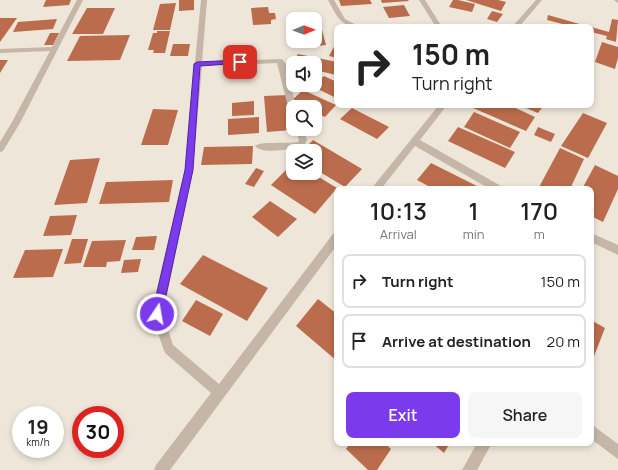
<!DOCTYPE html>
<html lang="en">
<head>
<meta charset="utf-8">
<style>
  :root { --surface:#fff; --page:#f6f6f6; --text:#222; --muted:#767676; --line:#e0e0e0; --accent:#7c3aed }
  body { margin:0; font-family:Manrope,sans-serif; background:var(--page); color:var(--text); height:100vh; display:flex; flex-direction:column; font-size:15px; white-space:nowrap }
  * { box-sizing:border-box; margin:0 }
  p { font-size:13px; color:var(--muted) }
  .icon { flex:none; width:22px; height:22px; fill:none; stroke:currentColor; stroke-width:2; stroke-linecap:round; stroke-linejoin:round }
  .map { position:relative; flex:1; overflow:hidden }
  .drawer { position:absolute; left:334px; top:186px; width:260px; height:260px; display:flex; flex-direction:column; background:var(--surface); border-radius:8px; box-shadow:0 2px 6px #0003 }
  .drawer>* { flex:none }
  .top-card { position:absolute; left:334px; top:24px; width:260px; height:84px; border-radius:8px; box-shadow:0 2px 6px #0003; background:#fff; color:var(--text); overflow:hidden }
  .needle { width:26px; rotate:89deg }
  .fabs { position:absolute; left:286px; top:12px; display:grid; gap:8px }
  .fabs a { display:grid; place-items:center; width:36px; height:36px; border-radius:8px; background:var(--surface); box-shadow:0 2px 6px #0003; font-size:20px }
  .speed { position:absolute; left:12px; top:406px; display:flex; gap:8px; font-size:20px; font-weight:700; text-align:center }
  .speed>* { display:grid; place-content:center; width:52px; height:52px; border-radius:50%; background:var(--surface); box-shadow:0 2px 6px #0003; line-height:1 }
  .speed small { font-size:10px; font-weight:400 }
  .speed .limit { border:6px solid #d22; background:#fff; color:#111 }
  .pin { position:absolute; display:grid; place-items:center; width:34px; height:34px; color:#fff; margin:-17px; border-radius:8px; box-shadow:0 2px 6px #0006 }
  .me { position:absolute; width:44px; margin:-22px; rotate:12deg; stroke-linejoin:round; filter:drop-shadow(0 0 3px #0008) }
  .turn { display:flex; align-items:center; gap:14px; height:84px; padding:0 12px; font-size:18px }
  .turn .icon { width:52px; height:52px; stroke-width:2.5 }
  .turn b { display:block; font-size:28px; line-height:34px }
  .eta { display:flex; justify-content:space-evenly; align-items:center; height:68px; text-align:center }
  .eta b { font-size:24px; font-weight:600; line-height:28px }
  .primary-button { display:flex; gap:8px; margin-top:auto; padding:8px 12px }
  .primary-button a { flex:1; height:46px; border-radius:8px; background:var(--accent); color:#fff; font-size:16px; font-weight:600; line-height:46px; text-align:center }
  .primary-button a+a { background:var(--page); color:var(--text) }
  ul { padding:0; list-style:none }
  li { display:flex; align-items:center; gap:12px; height:54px; margin:0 8px 6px; padding:0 4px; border:2px solid var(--line); border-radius:8px }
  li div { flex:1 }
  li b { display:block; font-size:15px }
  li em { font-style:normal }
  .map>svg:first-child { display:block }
  .building { fill:#ba6c4c }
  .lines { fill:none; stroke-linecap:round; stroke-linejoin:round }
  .street { fill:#c5b6a7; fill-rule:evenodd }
  .route { fill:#7c3aed; stroke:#51269a }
</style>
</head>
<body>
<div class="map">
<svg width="618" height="470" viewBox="0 0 618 470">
  <rect width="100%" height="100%" fill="#eee6d9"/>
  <!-- building -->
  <path class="building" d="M46 0H71L69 5 43 7Z
    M179 0H194V10L179 11Z
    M339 0H370L372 4 341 6Z
    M381 0H408L409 1 382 3Z
    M453 0H458L475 4 472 12 449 7Z
    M466 0H498L506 2 501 11Z
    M176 3 170 30H153L160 4Z
    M404 5 410 16 389 18 383 7Z
    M268 7 269 13H275L276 19 271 20V24L253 25 251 8Z
    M87 8H115L103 34H72Z
    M492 11 503 14 497 22 487 19Z
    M548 15 590 27H574L547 20Z
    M0 18H17L0 42Z
    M57 19 53 29 13 32 18 22Z
    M612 19 618 20 616 42 606 39 607 36 591 32V27L609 32Z
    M315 26H321L326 45 306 47 305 41H315Z
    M157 31H170L165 53H153L154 50H148L153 33H157Z
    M50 33H59L53 45H44Z
    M130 35 120 60 67 61 80 36Z
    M337 41V58L329 56Z
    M602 42 618 47V58L615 69 595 62Z
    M173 44H190L188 56H170Z
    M298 54 337 62 336 75 315 70V63H293V66L291 65Z
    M0 60H8L0 73Z
    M324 76 337 82V94L334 97 312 86Z
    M303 90 336 105 325 117 315 112V107H305L291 101Z
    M288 95 292 130 267 132 264 96Z
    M254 101V115L232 116V103Z
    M475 105H509L535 117 526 131 473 108Z
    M515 105H544L538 113 521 106 520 107Z
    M352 108 389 127 377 139 340 119Z
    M153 109 178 110 168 145H141Z
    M474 112 520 132 510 148 464 127Z
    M583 113 607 123 588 158 561 146Z
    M259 117V133L228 135V119Z
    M458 127 515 152 505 168 448 141Z
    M538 127 555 134 551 142 534 135Z
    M313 140 362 169 345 187 315 169V151H302Z
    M253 146 252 164 201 165 204 147Z
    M560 148 584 159 570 189H538Z
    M100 158 87 203 54 205 70 160Z
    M293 163V173H312L337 188 315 214 271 185Z
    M431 163 483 189H434L417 180Z
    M595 165 618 176V189L603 222 591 216V189H582Z
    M256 168 264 171 254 187 245 184Z
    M173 180 169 202 99 204 106 182Z
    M270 201 297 219 278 237 252 217Z
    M77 215 71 235 43 236 50 216Z
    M157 236 154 250H132L136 237Z
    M72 239H88L81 263 64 264Z
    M126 240 120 261 107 262 106 267H83L92 241Z
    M63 249 53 277 13 278 25 250Z
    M203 255 268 288 247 321 180 284Z
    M141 259 138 272 121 273 124 260Z
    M318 299 337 314V361L296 326Z
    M196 300 223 314 210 336 182 321Z
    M591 320 605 328 591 364Z
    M350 443H385L391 449 377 470H368L346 449Z
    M432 443H450L444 453Z"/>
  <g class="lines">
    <!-- street -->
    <path class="street" d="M77 0H83L20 123 3 151 0 152V142L12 122 50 51 0 53V49L52 47Z
      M201 0H207L202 62 282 59 286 64 296 107H293V116L290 115 277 63 202 66 193 169 163 314 173 345 219 384 333 234 337 233V245L170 470H154L156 465 211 393 165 353 151 314 185 169 195 66 193 64 195 62Z
      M328 0H334L345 19 360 27C340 27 337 16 328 0Z
      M419 0H425L442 27H436Z
      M536 0H542L519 27H512Z
      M614 0H618V3Z
      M439 105H447L420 140 501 186 503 189H490L415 146 381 189H371Z
      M295 129H303L307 140 304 146C294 149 262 155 255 146 259 141 288 144 298 142L299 140Z
      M591 233 618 245V255L591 242Z
      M591 424 618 444V459L591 439Z
      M477 443H492L477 470H462Z"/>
  </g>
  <!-- route -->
  <path class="route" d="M240 60H242V63L200 66 193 170 162 314 161 318 157 319 154 318 152 314 185 170 194 64 197 62Z"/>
</svg>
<div class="fabs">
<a><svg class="needle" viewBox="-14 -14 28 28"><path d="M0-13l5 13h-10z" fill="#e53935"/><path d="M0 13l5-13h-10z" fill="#767676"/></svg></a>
<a><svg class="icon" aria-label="sound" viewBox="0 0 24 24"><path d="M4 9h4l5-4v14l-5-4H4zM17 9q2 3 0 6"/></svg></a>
<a><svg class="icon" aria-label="search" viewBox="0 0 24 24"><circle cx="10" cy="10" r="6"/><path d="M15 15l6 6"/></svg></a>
<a><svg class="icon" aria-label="layers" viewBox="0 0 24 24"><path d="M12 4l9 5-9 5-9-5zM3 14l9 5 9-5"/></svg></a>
</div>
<div class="speed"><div>19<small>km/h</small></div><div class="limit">30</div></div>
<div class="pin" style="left:240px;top:62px;background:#d93025"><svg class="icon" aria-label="arrive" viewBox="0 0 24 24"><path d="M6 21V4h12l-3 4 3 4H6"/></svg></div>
<svg class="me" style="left:157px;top:314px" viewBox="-20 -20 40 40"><circle r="17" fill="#7c3aed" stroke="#fff" stroke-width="3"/><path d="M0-11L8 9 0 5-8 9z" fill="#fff"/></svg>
<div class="top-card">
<div class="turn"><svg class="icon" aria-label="right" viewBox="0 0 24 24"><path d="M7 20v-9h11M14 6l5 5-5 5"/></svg><div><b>150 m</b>Turn right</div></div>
</div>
<section class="drawer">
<div class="eta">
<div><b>10:13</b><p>Arrival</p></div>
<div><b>1</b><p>min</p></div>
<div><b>170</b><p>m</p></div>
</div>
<ul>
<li><svg class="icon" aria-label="right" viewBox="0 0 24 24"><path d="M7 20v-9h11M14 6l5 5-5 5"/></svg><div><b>Turn right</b></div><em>150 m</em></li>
<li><svg class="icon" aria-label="arrive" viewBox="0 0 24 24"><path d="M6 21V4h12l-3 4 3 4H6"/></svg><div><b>Arrive at destination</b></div><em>20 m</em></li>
</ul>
<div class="primary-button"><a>Exit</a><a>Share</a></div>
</section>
</div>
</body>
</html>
